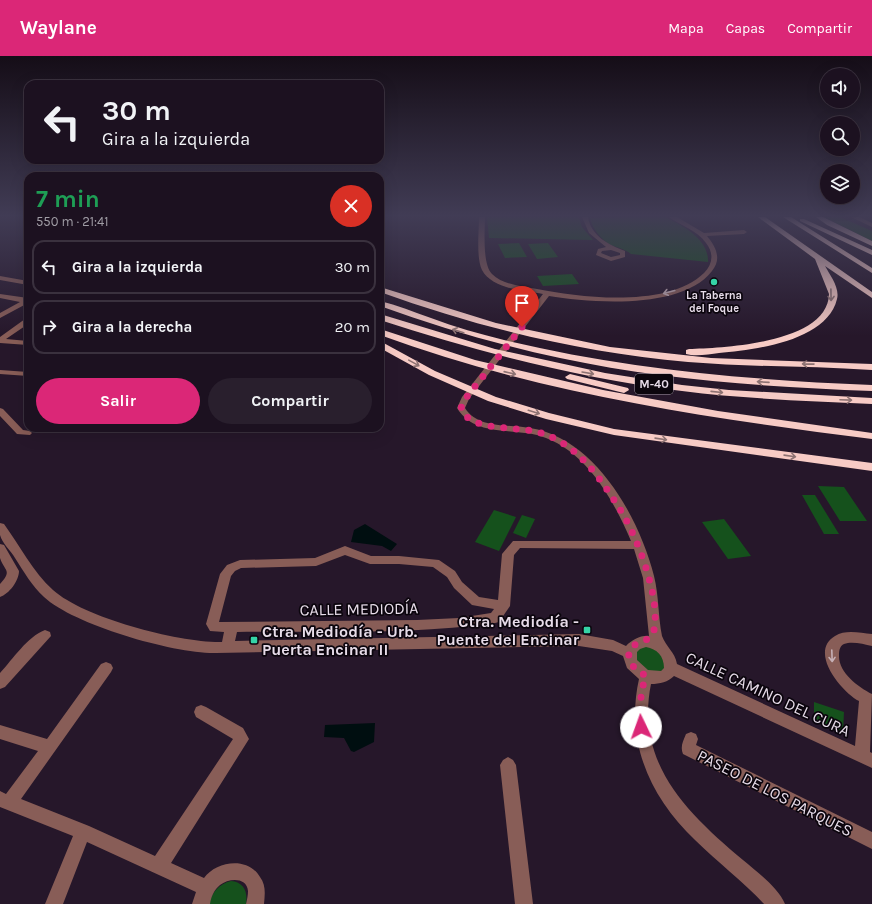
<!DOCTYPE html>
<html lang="es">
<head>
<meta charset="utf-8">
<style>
  :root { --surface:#1c1120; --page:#291f2d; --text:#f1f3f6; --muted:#a09da5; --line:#3a313e; --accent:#db2777 }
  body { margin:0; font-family:Karla,sans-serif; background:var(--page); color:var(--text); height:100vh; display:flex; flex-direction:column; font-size:15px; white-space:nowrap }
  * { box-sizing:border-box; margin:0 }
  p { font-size:13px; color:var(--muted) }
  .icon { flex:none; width:22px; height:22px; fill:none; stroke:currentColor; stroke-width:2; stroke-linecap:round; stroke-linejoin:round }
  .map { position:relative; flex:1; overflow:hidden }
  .panel { position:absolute; left:24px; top:116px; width:360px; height:260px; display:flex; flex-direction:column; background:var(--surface); border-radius:12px; box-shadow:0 4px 16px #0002,0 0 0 1px var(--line) }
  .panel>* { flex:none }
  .top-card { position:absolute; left:24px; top:24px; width:360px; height:84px; border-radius:12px; box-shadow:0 4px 16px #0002,0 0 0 1px var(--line); background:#1c1120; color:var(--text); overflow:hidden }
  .buttons { position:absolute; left:820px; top:12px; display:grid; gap:8px }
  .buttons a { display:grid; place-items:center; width:40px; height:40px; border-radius:50%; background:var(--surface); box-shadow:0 4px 16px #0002,0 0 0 1px var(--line); font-size:20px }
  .pin { position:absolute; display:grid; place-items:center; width:34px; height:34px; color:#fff; margin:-41px -17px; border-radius:50% 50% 50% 0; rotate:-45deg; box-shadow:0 0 4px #0007 }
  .pin .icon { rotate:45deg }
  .me { position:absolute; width:44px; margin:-22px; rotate:357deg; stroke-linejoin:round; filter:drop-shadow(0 0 3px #0008) }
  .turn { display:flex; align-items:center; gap:14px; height:84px; padding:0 12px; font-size:18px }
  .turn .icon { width:52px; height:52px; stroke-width:2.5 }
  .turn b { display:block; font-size:28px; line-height:34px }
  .round { display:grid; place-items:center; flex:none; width:42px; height:42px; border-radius:21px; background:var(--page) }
  .summary { display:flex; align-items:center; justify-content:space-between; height:68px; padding:0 12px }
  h1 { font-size:24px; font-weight:700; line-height:30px; color:#1e9e55 }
  .action { display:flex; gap:8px; margin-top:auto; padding:8px 12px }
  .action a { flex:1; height:46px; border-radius:24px; background:var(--accent); color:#fff; font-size:16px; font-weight:700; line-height:46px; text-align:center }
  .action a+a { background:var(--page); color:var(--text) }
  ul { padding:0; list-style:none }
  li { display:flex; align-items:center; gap:12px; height:54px; margin:0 8px 6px; padding:0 4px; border:2px solid var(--line); border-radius:12px }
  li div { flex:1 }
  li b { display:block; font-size:15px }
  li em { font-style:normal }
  header { display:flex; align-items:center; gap:24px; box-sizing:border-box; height:56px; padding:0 20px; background:var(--accent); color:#fff }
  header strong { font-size:19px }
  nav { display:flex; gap:22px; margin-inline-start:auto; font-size:14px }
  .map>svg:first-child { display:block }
  .green { fill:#15511c }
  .water { fill:#000e10 }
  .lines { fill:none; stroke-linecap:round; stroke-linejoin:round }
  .minor { fill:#885d57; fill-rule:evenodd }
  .highway { fill:#f7cbc5; fill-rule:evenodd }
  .oneway { stroke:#c6b0b6 }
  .oneway2 { stroke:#8d7272 }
  .route { stroke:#db2777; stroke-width:7; stroke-dasharray:0 12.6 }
  .poi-dot { fill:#35d4a7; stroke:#0b050d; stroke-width:1.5 }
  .labels { text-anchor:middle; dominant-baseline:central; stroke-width:3.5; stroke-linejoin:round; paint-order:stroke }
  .far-poi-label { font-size:11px; font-weight:bold; fill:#e7dce9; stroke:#0b050d }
  .shield { fill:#0b050d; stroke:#a59ca7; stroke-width:1 }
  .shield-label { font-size:12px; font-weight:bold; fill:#e7dce9 }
  .near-street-label { font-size:16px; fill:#e7dce9; stroke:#0b050d }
  .near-poi-label { font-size:16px; font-weight:bold; fill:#e7dce9; stroke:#0b050d; text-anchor:end }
</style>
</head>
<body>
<header>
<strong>Waylane</strong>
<nav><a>Mapa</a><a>Capas</a><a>Compartir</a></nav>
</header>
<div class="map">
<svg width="872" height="848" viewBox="0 0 872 848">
  <rect width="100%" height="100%" fill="#26172a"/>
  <!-- green -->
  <path class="green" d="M487 161H577L579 162 582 171 593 184 489 182Z
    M665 161C683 170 709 183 708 206L631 198C625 193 618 192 611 189 602 185 592 172 590 162Z
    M824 161H840L872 175V185Z
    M519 187 527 201 505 202 498 188Z
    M548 187 558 201 537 203 528 188Z
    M572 218 579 228 543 230 537 220Z
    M818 430 844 431 867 465H840Z
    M802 439H815L839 478H824Z
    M494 454 516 461 499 495 475 486Z
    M522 459 535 463 526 482 513 477Z
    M724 463 751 500 728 503 702 466Z
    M651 590 665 602 664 613 660 616H648L635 603 637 594 641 591Z
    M814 646 844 656 843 677 814 662Z
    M231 825C244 826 248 836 246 848H209C212 836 219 828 231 825Z"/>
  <!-- water -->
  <path class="water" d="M365 468 397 488 391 495 382 490 351 486 354 474Z
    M375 667 374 686 354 696 351 695 344 682 324 681 325 669Z"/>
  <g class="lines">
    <!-- minor -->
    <path class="minor" d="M479 161H485C485 174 482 208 492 218 503 229 522 230 537 233 582 242 668 252 704 217 713 208 714 197 706 187 697 174 681 170 669 161H677L704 177 744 174 747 176 744 178 707 180C716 191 722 203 712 215 682 254 592 247 549 240L469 343 465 352C478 373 508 368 530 372 595 382 639 461 654 520 659 540 658 560 662 580 666 591 675 596 677 608L855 690 859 645C842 636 808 596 835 580 846 573 860 577 872 578V590C863 588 852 585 844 588 840 590 839 594 839 599 838 616 858 631 872 638L870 696 872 697V712L674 620C668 626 660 628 651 628 635 707 687 757 743 804 757 816 778 831 785 848H764C743 825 717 806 695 784 650 741 625 686 639 623L627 612 623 600 612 595 579 590 216 597C175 598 74 569 44 541 32 530 24 516 15 502 11 495 2 487 0 479 0 476 0 470 0 467L4 468C20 490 33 516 53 534 84 562 180 587 222 586L224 576 210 575 206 568 220 518 227 509 240 504 315 502 345 490 371 500H399L439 504 455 515 462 526 479 541 498 544 502 498 513 485H631C614 445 588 398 546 382 516 370 476 383 457 352L462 341 543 238C525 235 492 233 482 214 476 202 479 175 479 161ZM520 492 634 493 643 522 649 580C641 579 632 584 626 590L613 584 579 578 235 585 237 576C323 575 410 579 495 567L499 566 510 550 514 499ZM345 499 370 508H399L433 511 447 521 454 532 472 549 494 553 491 557 459 562 417 564 219 566 231 520 235 515 241 512 316 510ZM646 591C657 593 664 600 664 612L661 615 648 614 637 604V596L640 593Z
      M582 161H588C591 180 609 189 625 195V201L611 205 596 199 598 193 606 191 589 177ZM611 194 620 197V199L611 201 601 197 602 195Z
      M851 161H859L872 167V171Z
      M0 220 28 225V229L0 224Z
      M0 238 28 242V247L0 262V257L20 246 0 242Z
      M25 263H28V268L6 283 28 285V289L0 287V281Z
      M0 314 28 316V320L0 318Z
      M0 352 3 353 23 374 30 375 32 377 30 379 17 378 0 360Z
      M0 488 4 489 19 515C19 525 9 538 0 541V528C13 514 4 515 0 502 0 498 0 492 0 488Z
      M45 574 50 576 51 580 5 631 0 633V617C13 603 27 581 45 574Z
      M106 606 111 608 113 612 111 616 21 743 89 770 155 800 233 683 196 661 194 656 196 651 201 649 206 651 243 672 249 683 171 807 204 822C216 805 248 800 260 821 266 829 265 838 264 848H246C247 844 248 839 248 835 247 821 229 822 220 829 214 834 211 841 210 848H192L196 836 87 786 63 848H45L73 780 0 751V735L6 738 38 695 0 683V669L47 683 101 608Z
      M691 676 696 678 698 683 696 689 872 776V793L683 698C680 691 683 685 686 678Z
      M508 701 513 704 516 709 533 848H515L500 709 503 704Z"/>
    <!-- highway -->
    <path class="highway" d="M758 161H765L872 236V242L825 210C830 219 840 232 837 243 827 285 755 294 719 297 709 298 696 301 686 298V294L689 293C724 292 828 287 829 238L815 203Z
      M783 161H791L872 212V217Z
      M816 161H823L872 185V190L827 169Z
      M800 163H804L872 194V199L800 165Z
      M380 231 496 267 610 291 711 302 872 308V314C811 310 749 311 688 306 582 297 480 272 380 236Z
      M380 245C397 249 414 256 431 262 455 271 480 278 504 284 625 313 747 324 872 329V335C767 331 662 324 560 302 498 289 439 271 380 250Z
      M380 258 495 293 605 317 682 329 729 334 872 342V348C809 345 745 343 682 335 579 322 478 296 380 264Z
      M380 273 475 304 603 334 718 355 872 377V383C706 362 537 337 380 279Z
      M380 285 435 315 496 341 549 357 614 373 872 407V415L614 379 546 363 488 345 429 319 380 292Z
      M570 318 628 332 629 334 624 337 567 323 565 321Z"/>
  </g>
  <!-- one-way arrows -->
  <defs><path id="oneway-shaft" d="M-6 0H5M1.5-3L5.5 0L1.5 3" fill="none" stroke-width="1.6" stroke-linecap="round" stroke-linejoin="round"/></defs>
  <g class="oneway">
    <use href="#oneway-shaft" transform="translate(669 236) rotate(165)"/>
    <use href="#oneway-shaft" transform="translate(832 600) rotate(88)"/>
  </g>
  <g class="oneway2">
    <use href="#oneway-shaft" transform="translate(831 239) rotate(89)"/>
    <use href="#oneway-shaft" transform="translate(458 275) rotate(-163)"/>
    <use href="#oneway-shaft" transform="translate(414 307) rotate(29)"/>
    <use href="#oneway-shaft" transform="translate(808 308) rotate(-179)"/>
    <use href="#oneway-shaft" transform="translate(510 317) rotate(13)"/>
    <use href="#oneway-shaft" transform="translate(588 317) rotate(10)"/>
    <use href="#oneway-shaft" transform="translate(763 326) rotate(-176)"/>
    <use href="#oneway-shaft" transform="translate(717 336) rotate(6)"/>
    <use href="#oneway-shaft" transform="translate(846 344) rotate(2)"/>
    <use href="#oneway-shaft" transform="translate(534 356) rotate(17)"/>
    <use href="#oneway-shaft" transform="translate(661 383) rotate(8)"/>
    <use href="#oneway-shaft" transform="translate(790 400) rotate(8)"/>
  </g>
  <!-- sky -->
  <linearGradient id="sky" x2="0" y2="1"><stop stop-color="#150d17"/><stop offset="0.57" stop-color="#413c55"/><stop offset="1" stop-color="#413c55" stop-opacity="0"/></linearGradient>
  <rect width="872" height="280" fill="url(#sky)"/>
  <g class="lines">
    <!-- route -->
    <path class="route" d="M522 271 465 343 461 352C469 376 517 370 538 376 576 387 598 419 618 450 636 477 661 542 654 574 650 589 632 583 629 597 627 608 638 615 646 620L641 636V671"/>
  </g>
  <!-- markers -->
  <g class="poi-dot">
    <circle cx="714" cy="226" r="4"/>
    <rect x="583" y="570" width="8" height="8" rx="2"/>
    <rect x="250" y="580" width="8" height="8" rx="2"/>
  </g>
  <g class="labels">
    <!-- far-poi labels -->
    <g class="far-poi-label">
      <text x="714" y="239">La Taberna<tspan x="714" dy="13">del Foque</tspan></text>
    </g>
    <!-- shield labels -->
    <rect class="shield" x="635" y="318" width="38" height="20" rx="3"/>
    <g class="shield-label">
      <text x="654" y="328">M-40</text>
    </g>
    <!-- near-street labels -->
    <g class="near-street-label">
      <text transform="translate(359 553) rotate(-1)">CALLE MEDIODÍA</text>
      <text transform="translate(768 638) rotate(25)">CALLE CAMINO DEL CURA</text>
      <text transform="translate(775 737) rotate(27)">PASEO DE LOS PARQUES</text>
    </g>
    <!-- near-poi labels -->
    <g class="near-poi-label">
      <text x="579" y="565">Ctra. Mediodía -<tspan x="579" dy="18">Puente del Encinar</tspan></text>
      <text x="262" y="575" text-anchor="start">Ctra. Mediodía - Urb.<tspan x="262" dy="18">Puerta Encinar II</tspan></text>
    </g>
  </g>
</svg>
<div class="buttons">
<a><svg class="icon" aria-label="sound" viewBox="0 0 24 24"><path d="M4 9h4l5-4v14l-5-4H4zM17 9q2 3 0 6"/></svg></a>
<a><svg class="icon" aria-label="search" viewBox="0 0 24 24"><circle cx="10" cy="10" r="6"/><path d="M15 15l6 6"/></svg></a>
<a><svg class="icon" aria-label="layers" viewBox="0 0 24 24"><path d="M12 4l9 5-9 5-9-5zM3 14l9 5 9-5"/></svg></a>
</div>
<div class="pin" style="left:522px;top:271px;background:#d93025"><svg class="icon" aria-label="arrive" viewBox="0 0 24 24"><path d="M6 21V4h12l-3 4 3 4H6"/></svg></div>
<svg class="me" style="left:641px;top:671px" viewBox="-20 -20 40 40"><circle r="19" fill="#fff"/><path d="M0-13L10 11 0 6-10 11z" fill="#db2777"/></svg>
<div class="top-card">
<div class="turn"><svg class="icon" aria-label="left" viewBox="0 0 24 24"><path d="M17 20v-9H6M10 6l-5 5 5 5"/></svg><div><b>30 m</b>Gira a la izquierda</div></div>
</div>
<section class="panel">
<div class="summary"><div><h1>7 min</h1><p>550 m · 21:41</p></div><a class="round" style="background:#d93025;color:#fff"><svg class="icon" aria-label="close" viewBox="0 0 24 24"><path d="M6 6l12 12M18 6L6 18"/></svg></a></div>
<ul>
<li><svg class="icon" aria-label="left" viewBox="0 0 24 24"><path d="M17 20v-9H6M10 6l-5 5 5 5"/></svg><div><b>Gira a la izquierda</b></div><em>30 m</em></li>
<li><svg class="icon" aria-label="right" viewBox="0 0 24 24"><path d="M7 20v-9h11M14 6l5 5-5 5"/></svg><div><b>Gira a la derecha</b></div><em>20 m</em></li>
</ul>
<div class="action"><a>Salir</a><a>Compartir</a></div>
</section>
</div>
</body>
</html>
